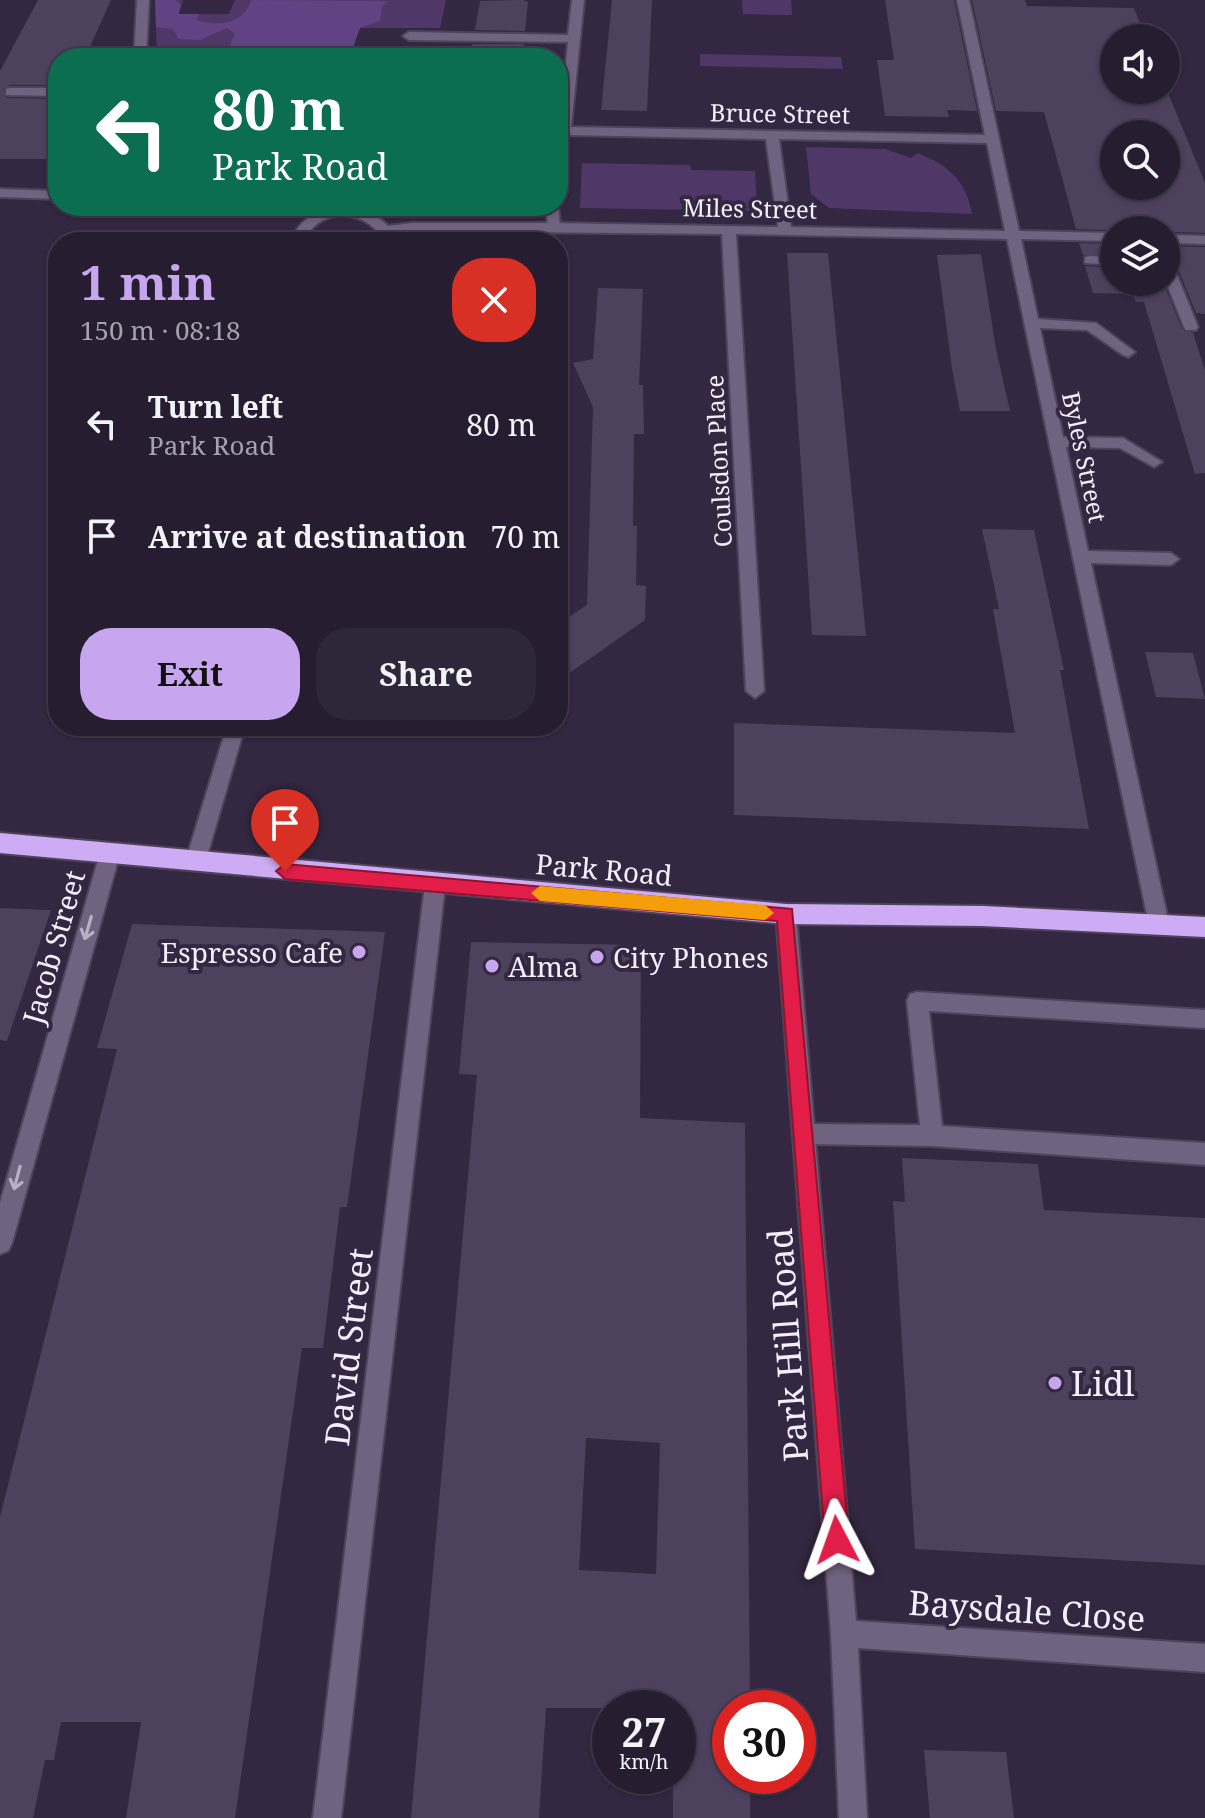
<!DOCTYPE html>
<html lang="en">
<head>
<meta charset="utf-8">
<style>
  :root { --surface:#261d31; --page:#2e2639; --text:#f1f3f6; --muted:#a4a2ab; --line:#423b4d; --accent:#c7a6ef }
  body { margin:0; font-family:"Noto Serif",serif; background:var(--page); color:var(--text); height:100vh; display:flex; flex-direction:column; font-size:30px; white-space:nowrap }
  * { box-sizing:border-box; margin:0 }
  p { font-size:26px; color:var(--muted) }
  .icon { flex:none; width:44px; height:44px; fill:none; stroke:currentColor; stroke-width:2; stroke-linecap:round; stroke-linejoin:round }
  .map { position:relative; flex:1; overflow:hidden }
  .panel { position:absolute; left:48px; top:232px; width:520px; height:504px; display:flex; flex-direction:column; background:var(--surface); border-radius:32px; box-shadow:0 2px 6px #0004,0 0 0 2px var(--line) }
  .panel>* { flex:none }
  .top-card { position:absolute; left:48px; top:48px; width:520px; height:168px; border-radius:32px; box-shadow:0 2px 6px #0004,0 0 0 2px var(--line); background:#0b6e4f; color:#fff; overflow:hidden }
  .buttons { position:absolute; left:1100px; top:24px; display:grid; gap:16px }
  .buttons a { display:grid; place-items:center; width:80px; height:80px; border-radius:50%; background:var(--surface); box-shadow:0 2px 6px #0004,0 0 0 2px var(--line); font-size:40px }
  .speed { position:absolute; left:592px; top:1690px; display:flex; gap:16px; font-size:40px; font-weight:700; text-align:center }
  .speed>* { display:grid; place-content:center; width:104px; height:104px; border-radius:50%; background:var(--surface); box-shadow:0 2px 6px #0004,0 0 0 2px var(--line); line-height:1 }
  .speed small { font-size:20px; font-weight:400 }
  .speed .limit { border:12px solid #d22; background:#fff; color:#111 }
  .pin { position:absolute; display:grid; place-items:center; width:68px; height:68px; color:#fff; margin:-82px -34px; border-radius:50% 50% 50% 0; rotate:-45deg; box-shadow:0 0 8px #0007 }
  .pin .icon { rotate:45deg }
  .me { position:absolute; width:88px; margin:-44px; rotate:356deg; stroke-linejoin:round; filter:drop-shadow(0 0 6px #0008) }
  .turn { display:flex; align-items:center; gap:28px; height:168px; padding:0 32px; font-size:36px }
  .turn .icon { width:104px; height:104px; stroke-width:2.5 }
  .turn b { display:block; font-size:56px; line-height:68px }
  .round { display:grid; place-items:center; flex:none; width:84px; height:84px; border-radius:32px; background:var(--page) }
  .headline { display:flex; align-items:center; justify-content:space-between; height:136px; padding:0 32px }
  h1 { font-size:48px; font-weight:700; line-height:60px; color:var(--accent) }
  .button { display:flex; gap:16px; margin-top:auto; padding:16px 32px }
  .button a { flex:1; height:92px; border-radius:32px; background:var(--accent); color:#111; font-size:32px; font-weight:700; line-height:92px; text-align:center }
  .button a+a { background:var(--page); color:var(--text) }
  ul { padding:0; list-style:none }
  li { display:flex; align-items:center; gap:24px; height:112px; padding:0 32px }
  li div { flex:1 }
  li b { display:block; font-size:30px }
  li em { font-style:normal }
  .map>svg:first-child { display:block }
  .green { fill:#4f3868 }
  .forest { fill:#614282 }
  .building { fill:#4d415d; fill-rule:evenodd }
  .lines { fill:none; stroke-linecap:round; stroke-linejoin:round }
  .lane-casing { stroke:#4e435b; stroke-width:4 }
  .street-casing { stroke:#4e435b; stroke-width:4 }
  .highway-casing { stroke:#4e435b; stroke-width:4 }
  .lane { fill:#706381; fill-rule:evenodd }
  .street { fill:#706381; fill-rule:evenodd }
  .highway { fill:#cdacf5; fill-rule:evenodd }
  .oneway { stroke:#b9b0c5 }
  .route { fill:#e11d48; stroke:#92132f; stroke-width:2 }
  .slow { fill:#f59e0b }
  .poi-dot { fill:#c7a6ef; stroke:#332741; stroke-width:3 }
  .labels { text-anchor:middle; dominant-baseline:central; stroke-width:8; stroke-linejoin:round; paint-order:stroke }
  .far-street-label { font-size:24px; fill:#f4effd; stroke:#332741 }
  .street-label { font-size:28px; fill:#f4effd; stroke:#332741 }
  .poi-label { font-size:28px; fill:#f4effd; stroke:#332741; text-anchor:start }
  .near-street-label { font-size:34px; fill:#f4effd; stroke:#332741 }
  .near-poi-label { font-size:34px; fill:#f4effd; stroke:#332741; text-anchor:start }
</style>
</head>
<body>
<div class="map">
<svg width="1205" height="1818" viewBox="0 0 1205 1818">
  <rect width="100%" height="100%" fill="#332741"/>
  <!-- green -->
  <path class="green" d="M155 0H183L179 14H229L235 0H446L440 28H360L349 58H157Z
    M742 0H791L792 15 743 14Z
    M700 54 841 57 843 69 700 66Z
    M806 147 885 149 911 158 918 153C949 166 966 180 972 214L829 208 811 194Z
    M582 163 690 165 691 170 755 171 757 211 580 208Z"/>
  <!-- forest -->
  <path class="forest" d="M155 0H176L181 5 178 14H199L196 20C219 27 244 24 251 0L388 1 382 7 380 21 360 28 351 53 326 57 259 54 225 58 235 33 227 28 200 40 179 39 173 29 156 27Z"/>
  <!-- building -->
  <path class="building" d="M38 0H111L85 58H58V85H10L3 89 6 98 58 99V159H0V71Z
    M523 0 528 2 525 31 475 30 480 1Z
    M612 0H652L647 111 601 110Z
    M885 0H954L977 111 947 110 949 117 885 116 877 60H894Z
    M972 0H1025L1027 6 1134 8 1146 38H1114V90L1166 88 1205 183V233L1076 229 1044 112 996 111ZM1114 134H1166V186H1114Z
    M472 44H524L522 58H469Z
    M1079 243 1114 244V254L1083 255Z
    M1166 246 1205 247V314L1196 313 1176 264 1166 258Z
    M787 253H828L866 636 812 635Z
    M981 254 996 349 1010 411H960L952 369 937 255Z
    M1085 266 1114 268V282H1163L1182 329 1193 333 1205 370V473L1195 474 1144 302H1136L1132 294 1093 293Z
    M598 288 643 289 639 385H643L644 434H634L633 526H637L636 585 646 586 645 620 558 681V624L587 605 593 407 573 363 593 359Z
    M982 529 1034 530 1064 670H1060L1089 829 734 815V723L1015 733 993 609H999Z
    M1145 652 1193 653 1205 699 1156 697Z
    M0 908 51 910 7 1041 0 1040Z
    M132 924 385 932 347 1207H340L323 1348H302L235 1818H126L141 1722H61L54 1760H45L33 1818H0V1517L117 1049 97 1048Z
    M471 942 641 945 640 1118 745 1123 750 1708H730V1776H750V1818H673V1776H678V1708H546L539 1818H411L477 1075 459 1074ZM586 1438 660 1443 656 1574 579 1570Z
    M902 1158 1038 1164 1044 1210 1205 1218V1565L915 1549 893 1201 905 1202Z
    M924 1750 1006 1752 1014 1818H930Z"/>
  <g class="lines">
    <defs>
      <path id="lane" d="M558 204 560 227 548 230 546 206Z
        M917 992 1205 1010V1028L929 1011 942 1126 1205 1143V1165L932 1146 805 1144 797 1141 794 1134 797 1127 805 1124 920 1125 907 1001 910 994Z"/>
      <path id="street" d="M137 0H149L146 58H134Z
        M572 0H584L571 127 985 135 957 0H969L1019 231 1114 233V241L1021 239 1038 319 1096 323 1135 352 1128 357 1123 355 1087 330 1040 328 1063 437 1123 438 1162 462 1154 467 1120 448 1066 447 1088 551 1171 553 1179 559 1171 565 1091 563 1169 925 1166 931 1159 934 1152 931 1149 925 1007 239 736 234 764 691 755 698 746 691 722 234 413 231 392 234 391 242H377L378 232C358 208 314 210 305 242H291C303 202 362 197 388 226L413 223H553L778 227 766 139 568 135 558 145 568 42 409 40 403 36 409 32 568 35ZM779 139 987 143 1005 231 791 227Z
        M10 88H58V96L6 95V89Z
        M0 189 58 191V199L0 197Z
        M1166 235 1205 236V244L1166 243Z
        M1090 256 1114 257V265L1085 263V257Z
        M1166 261 1173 265 1198 327 1196 330H1186L1184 327 1166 282Z
        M227 726H245L205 863 202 869H188L185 863Z
        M110 845 117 847 120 853 12 1243 8 1251 0 1254V1203L100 853 103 847Z
        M435 877 442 879 445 885 341 1818H313L425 885 428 879Z
        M786 905 793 908 796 914 856 1621 1205 1644V1672L858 1648 867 1818H839L831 1634 776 914 779 908Z"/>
      <path id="highway" d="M0 833 786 904 983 906 1205 917V937L983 926 786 924 0 853Z"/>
    </defs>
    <!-- lane casing -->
    <use href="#lane" class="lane-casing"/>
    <!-- street casing -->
    <use href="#street" class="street-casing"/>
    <!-- highway casing -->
    <use href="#highway" class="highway-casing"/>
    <!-- lane -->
    <use href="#lane" class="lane"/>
    <!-- street -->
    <use href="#street" class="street"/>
    <!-- highway -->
    <use href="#highway" class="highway"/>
  </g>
  <!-- one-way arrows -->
  <defs><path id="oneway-shaft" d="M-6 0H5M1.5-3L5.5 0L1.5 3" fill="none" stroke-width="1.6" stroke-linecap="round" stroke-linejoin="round" transform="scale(2)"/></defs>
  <g class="oneway">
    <use href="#oneway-shaft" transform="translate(88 928) rotate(106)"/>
    <use href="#oneway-shaft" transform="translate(17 1178) rotate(105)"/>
  </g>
  <!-- route -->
  <path class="route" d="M285 864 792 909 849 1540 845 1548 837 1552 828 1548 825 1540 777 921 285 879 276 871Z"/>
  <!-- slow -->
  <path class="slow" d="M540 886 765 905 774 913 765 920 540 901 531 893Z"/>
  <!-- markers -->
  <g class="poi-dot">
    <circle cx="359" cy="952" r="8"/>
    <circle cx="597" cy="957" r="8"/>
    <circle cx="492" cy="966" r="8"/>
    <circle cx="1055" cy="1383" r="8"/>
  </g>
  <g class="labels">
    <!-- far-street labels -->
    <g class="far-street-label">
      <text transform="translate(780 113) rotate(1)">Bruce Street</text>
      <text transform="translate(750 208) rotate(1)">Miles Street</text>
      <text transform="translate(1085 457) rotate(78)">Byles Street</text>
      <text transform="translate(718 461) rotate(-93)">Coulsdon Place</text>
    </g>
    <!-- street labels -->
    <g class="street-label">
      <text transform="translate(604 869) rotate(5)">Park Road</text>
      <text transform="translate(53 947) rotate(-74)">Jacob Street</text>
    </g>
    <!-- poi labels -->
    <g class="poi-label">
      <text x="343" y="952" text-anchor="end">Espresso Cafe</text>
      <text x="613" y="957">City Phones</text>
      <text x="508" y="966">Alma</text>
    </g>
    <!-- near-street labels -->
    <g class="near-street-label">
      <text transform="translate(787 1345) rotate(-94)">Park Hill Road</text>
      <text transform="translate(348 1347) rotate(-83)">David Street</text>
      <text transform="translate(1027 1610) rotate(4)">Baysdale Close</text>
    </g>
    <!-- near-poi labels -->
    <g class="near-poi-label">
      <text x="1071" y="1383">Lidl</text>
    </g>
  </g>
</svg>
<div class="buttons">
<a><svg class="icon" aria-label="sound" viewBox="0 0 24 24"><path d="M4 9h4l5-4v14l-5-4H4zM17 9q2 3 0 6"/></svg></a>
<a><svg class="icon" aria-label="search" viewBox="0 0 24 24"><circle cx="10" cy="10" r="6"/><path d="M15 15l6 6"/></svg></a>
<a><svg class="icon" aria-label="layers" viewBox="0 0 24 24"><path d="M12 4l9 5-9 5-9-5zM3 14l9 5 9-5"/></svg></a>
</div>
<div class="speed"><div>27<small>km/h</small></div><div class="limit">30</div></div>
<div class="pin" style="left:285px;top:871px;background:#d93025"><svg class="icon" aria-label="arrive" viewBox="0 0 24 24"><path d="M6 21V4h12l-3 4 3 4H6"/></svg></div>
<svg class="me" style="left:837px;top:1540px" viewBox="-20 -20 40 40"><path d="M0-17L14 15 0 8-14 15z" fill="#e11d48" stroke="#fff" stroke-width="4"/></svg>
<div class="top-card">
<div class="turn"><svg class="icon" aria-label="left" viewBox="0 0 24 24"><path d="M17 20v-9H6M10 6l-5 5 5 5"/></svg><div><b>80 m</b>Park Road</div></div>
</div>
<section class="panel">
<div class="headline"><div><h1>1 min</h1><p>150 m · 08:18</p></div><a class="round" style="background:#d93025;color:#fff"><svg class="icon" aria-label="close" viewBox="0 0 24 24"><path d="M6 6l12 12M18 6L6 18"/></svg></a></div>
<ul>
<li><svg class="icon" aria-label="left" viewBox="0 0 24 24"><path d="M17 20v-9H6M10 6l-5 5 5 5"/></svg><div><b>Turn left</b><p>Park Road</p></div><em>80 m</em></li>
<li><svg class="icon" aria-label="arrive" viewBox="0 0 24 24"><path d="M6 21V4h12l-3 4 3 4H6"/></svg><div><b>Arrive at destination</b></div><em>70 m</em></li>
</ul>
<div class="button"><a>Exit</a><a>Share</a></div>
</section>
</div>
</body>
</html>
